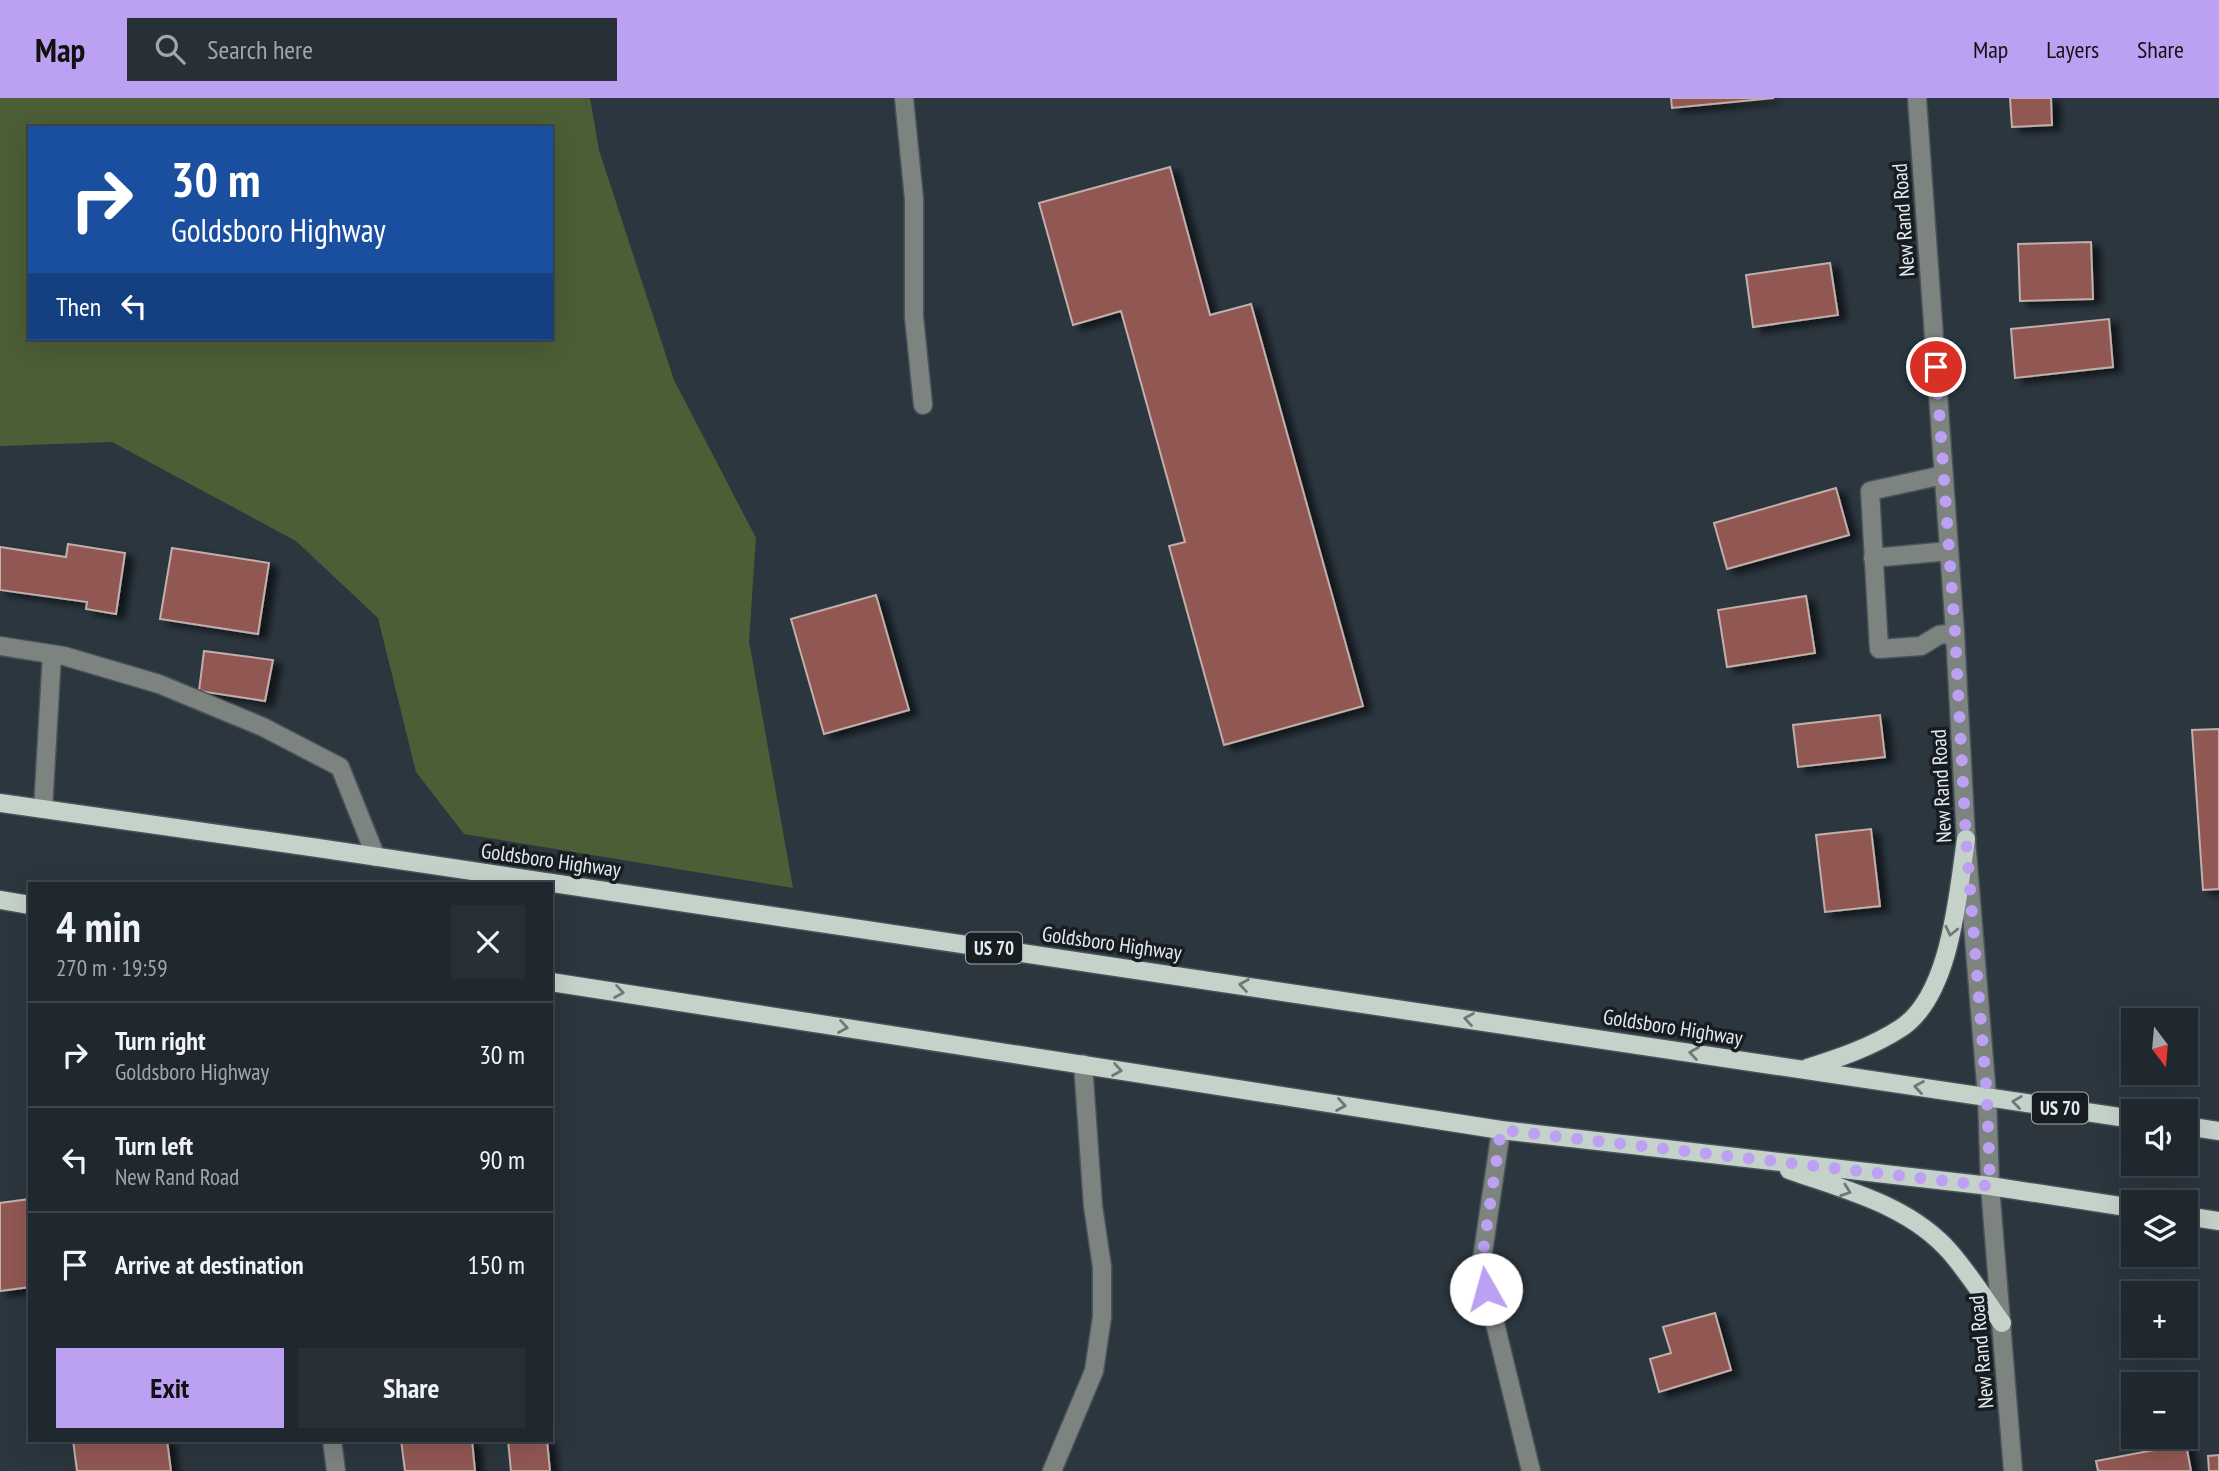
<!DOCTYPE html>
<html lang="en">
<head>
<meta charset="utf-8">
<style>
  :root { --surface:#20282f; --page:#283037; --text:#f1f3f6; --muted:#a2a6aa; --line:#3d444b; --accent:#bca0f2 }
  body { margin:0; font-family:"PT Sans Narrow",sans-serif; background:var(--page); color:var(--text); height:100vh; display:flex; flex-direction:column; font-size:26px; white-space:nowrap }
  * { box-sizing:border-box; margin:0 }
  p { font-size:23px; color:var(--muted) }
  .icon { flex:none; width:38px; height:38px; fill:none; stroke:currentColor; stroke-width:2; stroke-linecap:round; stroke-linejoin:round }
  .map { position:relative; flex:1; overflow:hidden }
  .sheet { position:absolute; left:28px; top:784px; width:525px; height:560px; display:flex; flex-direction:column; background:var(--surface); border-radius:0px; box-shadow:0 7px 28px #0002,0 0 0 2px var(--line) }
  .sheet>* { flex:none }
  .guide { position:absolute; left:28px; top:28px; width:525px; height:214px; border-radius:0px; box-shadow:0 7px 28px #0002,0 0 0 2px var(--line); background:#1a4fa0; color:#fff; overflow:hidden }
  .needle { width:46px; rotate:164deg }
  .tools { position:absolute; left:2121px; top:910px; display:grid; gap:14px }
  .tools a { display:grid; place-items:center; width:77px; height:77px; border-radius:0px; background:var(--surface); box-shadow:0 7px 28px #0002,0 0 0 2px var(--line); font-size:35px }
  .pin { position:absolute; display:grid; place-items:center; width:60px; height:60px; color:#fff; margin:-30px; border:4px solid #fff; border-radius:50%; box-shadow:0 2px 7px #0007 }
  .me { position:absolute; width:77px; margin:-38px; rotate:353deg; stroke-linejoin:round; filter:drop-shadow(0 0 5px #0008) }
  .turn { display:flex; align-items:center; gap:24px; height:147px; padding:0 28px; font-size:32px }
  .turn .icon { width:91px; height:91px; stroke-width:2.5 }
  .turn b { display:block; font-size:49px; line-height:60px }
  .then { display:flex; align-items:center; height:66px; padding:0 28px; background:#0003; gap:14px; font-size:26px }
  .round { display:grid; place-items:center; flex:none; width:74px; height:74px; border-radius:0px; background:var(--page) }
  .headline { display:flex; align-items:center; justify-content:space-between; height:119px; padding:0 28px }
  h1 { font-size:42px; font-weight:800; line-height:52px }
  .cta { display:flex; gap:14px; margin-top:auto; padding:14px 28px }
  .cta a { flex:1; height:80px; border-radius:0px; background:var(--accent); color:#111; font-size:28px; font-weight:800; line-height:80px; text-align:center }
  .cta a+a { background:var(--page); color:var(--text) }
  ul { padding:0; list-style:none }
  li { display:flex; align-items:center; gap:21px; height:105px; padding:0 28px; border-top:2px solid var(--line) }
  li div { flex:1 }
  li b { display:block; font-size:26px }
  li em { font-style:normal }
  header { display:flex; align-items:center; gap:42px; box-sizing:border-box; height:98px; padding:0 35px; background:var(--accent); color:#111 }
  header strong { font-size:33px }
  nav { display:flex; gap:38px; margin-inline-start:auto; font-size:24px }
  .search { width:490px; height:63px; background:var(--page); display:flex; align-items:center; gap:18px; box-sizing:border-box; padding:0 24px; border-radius:0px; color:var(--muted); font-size:26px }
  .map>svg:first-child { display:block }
  .green { fill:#4b5e36; fill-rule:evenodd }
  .building { fill:#915852; stroke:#c1afac; stroke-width:2; filter:url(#shadow) }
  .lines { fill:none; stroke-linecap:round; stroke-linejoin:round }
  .minor-casing { stroke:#49535b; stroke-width:21 }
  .major-casing { stroke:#49535b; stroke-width:21 }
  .minor { stroke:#7d837f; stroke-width:18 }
  .major { stroke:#c5d2ca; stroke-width:18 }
  .oneway { stroke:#6e7876 }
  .route { stroke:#bca0f2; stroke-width:12; stroke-dasharray:0 21.6 }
  .labels { text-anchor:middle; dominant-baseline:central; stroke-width:7; stroke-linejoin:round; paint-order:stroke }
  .shield { fill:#181d21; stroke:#a7adb2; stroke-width:2 }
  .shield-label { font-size:19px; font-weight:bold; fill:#e4ebf0 }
  .street-label { font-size:21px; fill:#e4ebf0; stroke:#181d21 }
</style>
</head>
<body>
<header>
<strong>Map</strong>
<div class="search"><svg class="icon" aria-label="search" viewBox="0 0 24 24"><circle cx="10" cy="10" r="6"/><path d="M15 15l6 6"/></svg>Search here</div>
<nav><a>Map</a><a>Layers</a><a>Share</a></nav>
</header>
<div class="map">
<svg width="2219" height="1373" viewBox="0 0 2219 1373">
  <defs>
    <filter id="shadow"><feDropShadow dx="8" dy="4.5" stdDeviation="3.5" flood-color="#0009"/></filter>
  </defs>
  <rect width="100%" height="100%" fill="#2b363f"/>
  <!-- green -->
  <path class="green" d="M0 0H590L599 52 674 282 756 440 749 543 793 790 464 736 416 674 378 520 296 443 112 344 0 348ZM30 30H551V240H30Z"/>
  <!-- building -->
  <path class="building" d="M1671 0H1774L1672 10Z
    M2010 0H2051L2052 27 2012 29Z
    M1170 69 1210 217 1251 206 1363 608 1224 647 1169 448 1185 444 1121 213 1073 227 1039 105Z
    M2091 144 2093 201 2020 203 2018 146Z
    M1830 165 1838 217 1753 229 1746 177Z
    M2109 221 2113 269 2015 280 2011 231Z
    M1836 390 1849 437 1727 471 1714 425Z
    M68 446 125 455 116 516 86 511 87 504 0 492V449L66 459Z
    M172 450 269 465 258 536 160 521Z
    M876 497 909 612 824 636 791 521Z
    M1806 498 1815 555 1727 569 1718 512Z
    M204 553 273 562 265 603 199 593Z
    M1880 617 1885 659 1798 669 1793 627Z
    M2219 631V791L2203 792 2192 632Z
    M1871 731 1880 808 1825 814 1816 737Z
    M30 1101V1189L0 1193V1105Z
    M1715 1215 1731 1272 1659 1294 1650 1261 1671 1255 1663 1229Z
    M73 1342H167L171 1373H77Z
    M401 1342H472L475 1373H405Z
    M508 1342H547L550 1373H511Z
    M2186 1346 2191 1373H2098L2096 1363Z
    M2219 1357V1373H2209L2208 1358Z"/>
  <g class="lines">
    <defs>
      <path id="minor" d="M904 0 914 101V219L923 307
        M1917 0 1955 535 1966 741 1987 999 1990 1088 2013 1373
        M1943 377 1870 393 1879 551 1921 548 1939 537 1955 535
        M1873 460 1949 453
        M0 548 64 558 159 586 263 629 340 669 376 759
        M43 711 52 556
        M1501 1032 1481 1168 1531 1373
        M332 1342 336 1373
        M1052 1373 1094 1273 1102 1219V1169L1093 1108 1083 966"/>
      <path id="major" d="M0 705 318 750 2133 1021
        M0 802 30 807
        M551 884 1501 1032 1990 1088 2133 1110
        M1807 970C1839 960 1872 949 1901 930 1951 897 1958 795 1966 741
        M2186 1028 2219 1033
        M1789 1072C1845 1092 1910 1107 1951 1155 1969 1176 1985 1201 2002 1225
        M2186 1118 2219 1123"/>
    </defs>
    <!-- minor casing -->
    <use href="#minor" class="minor-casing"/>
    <!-- major casing -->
    <use href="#major" class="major-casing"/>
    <!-- minor -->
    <use href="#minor" class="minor"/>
    <!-- major -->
    <use href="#major" class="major"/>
  </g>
  <!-- one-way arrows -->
  <defs><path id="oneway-chevron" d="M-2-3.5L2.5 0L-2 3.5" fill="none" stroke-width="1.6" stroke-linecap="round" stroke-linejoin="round" transform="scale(1.75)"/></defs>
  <g class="oneway">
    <use href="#oneway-chevron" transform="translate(1951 833) rotate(103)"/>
    <use href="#oneway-chevron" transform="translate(1244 887) rotate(-171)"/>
    <use href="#oneway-chevron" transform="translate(619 894) rotate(9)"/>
    <use href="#oneway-chevron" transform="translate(1469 921) rotate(-171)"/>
    <use href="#oneway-chevron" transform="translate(843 929) rotate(9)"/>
    <use href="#oneway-chevron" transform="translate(1694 955) rotate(-171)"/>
    <use href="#oneway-chevron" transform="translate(1117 972) rotate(9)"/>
    <use href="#oneway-chevron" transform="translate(1919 989) rotate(-171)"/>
    <use href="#oneway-chevron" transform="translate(2017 1004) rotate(-172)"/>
    <use href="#oneway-chevron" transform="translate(1341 1007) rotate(9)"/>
    <use href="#oneway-chevron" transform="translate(1846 1093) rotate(20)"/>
  </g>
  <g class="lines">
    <!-- route -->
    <path class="route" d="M1486 1191 1481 1168 1501 1032 1990 1088 1987 999 1966 741 1955 535 1936 269"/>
  </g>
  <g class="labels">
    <!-- shield labels -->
    <g class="shield">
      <rect x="966" y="834.5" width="56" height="31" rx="5"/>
      <rect x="2032" y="994.5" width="56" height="31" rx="5"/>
    </g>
    <g class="shield-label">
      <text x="994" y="850">US 70</text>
      <text x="2060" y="1010">US 70</text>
    </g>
    <!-- street labels -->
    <g class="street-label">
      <text transform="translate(1903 122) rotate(-94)">New Rand Road</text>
      <text transform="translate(1941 688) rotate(-93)">New Rand Road</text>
      <text transform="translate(551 762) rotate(8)">Goldsboro Highway</text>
      <text transform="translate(1112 845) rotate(8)">Goldsboro Highway</text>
      <text transform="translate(1673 929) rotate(9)">Goldsboro Highway</text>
      <text transform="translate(1981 1254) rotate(-95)">New Rand Road</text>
    </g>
  </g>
</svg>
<div class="tools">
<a><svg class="needle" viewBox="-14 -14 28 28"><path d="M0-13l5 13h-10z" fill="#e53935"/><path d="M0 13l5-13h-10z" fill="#a2a6aa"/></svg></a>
<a><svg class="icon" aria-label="sound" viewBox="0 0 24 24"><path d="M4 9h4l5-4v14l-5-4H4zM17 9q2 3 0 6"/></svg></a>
<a><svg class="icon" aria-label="layers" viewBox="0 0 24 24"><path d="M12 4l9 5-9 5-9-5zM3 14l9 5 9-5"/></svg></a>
<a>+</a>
<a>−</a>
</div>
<div class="pin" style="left:1936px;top:269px;background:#d93025"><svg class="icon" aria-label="arrive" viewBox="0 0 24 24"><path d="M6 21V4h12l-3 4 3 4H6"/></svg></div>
<svg class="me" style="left:1486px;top:1191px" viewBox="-20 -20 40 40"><circle r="19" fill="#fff"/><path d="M0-13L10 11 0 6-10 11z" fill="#bca0f2"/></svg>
<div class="guide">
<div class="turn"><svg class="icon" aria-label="right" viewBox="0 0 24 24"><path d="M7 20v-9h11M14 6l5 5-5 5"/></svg><div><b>30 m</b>Goldsboro Highway</div></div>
<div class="then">Then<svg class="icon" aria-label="left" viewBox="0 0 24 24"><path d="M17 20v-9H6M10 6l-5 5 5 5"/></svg></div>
</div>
<section class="sheet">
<div class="headline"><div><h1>4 min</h1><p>270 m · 19:59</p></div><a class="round"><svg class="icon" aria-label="close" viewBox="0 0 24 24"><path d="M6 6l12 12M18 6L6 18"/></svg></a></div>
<ul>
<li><svg class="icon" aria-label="right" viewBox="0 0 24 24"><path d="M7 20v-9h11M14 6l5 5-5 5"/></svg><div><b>Turn right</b><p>Goldsboro Highway</p></div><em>30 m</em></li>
<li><svg class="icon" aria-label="left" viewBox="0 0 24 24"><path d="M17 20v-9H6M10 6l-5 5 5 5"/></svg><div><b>Turn left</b><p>New Rand Road</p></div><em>90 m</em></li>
<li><svg class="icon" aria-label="arrive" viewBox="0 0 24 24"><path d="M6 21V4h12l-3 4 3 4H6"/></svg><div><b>Arrive at destination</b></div><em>150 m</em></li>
</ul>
<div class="cta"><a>Exit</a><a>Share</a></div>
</section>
</div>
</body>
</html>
